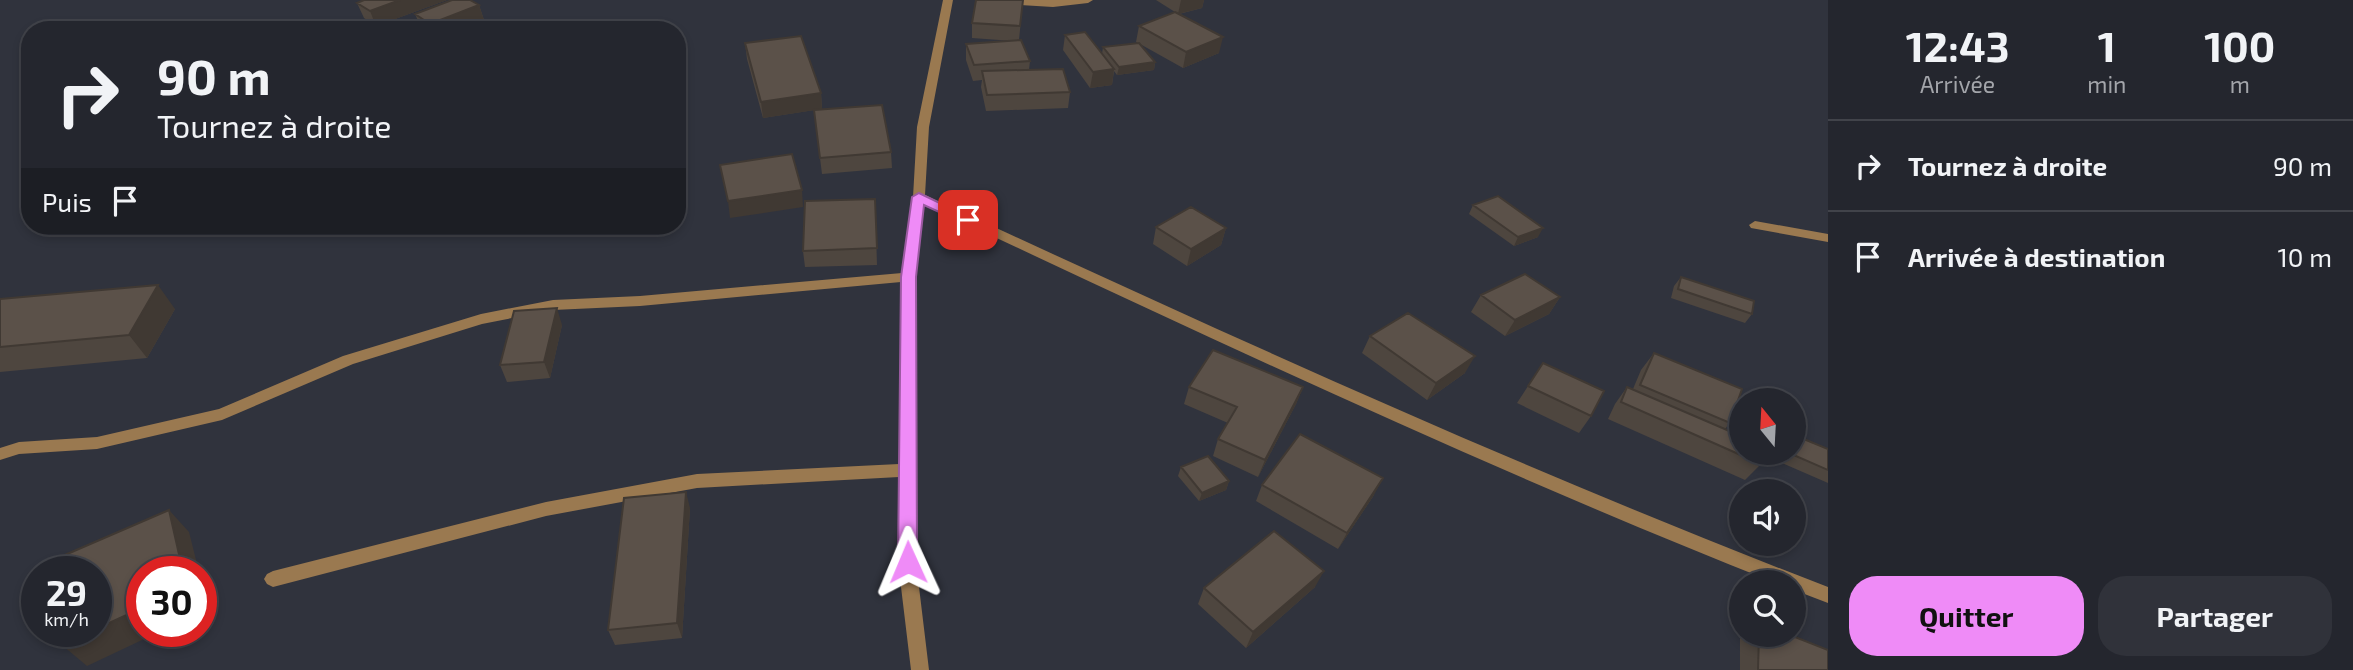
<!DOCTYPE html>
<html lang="fr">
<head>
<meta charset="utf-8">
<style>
  :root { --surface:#24262e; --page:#30323a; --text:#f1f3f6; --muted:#a3a5aa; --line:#41434a; --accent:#ef8bf7 }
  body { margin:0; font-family:"Exo 2",sans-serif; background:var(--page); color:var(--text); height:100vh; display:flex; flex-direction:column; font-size:26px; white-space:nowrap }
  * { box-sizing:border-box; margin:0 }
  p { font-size:23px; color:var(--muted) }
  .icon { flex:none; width:38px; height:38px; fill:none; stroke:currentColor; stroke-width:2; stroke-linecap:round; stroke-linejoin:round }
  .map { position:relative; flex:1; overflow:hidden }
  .sheet { display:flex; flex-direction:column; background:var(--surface); width:525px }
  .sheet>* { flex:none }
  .hud { position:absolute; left:21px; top:21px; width:665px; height:214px; border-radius:28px; box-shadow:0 4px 10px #0003,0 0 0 2px var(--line); background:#24262e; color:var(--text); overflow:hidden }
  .needle { width:46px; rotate:342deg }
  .tools { position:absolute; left:1729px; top:388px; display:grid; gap:14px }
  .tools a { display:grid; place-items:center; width:77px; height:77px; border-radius:50%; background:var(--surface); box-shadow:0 4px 10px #0003,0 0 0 2px var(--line); font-size:35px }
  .speed { position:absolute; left:21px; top:556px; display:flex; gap:14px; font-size:35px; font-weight:700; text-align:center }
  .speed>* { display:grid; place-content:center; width:91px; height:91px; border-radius:50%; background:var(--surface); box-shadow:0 4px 10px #0003,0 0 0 2px var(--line); line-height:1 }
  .speed small { font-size:18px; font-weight:400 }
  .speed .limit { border:10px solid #d22; background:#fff; color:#111 }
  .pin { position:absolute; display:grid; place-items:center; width:60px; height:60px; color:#fff; margin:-30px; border-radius:14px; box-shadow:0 4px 10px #0006 }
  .me { position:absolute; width:77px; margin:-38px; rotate:359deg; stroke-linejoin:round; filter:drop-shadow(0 0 5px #0008) }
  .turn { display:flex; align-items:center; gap:24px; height:147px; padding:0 21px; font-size:32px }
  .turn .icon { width:91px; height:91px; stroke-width:2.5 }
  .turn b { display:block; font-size:49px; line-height:60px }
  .then { display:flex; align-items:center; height:66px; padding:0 21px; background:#0003; gap:14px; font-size:26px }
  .eta { display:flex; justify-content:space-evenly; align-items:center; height:119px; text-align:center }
  .eta b { font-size:42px; font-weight:700; line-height:49px }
  .primary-button { display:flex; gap:14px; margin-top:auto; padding:14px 21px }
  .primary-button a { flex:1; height:80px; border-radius:28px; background:var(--accent); color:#111; font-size:28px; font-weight:700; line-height:80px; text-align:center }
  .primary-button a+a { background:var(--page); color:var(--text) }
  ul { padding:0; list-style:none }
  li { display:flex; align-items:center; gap:21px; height:91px; padding:0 21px; border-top:2px solid var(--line) }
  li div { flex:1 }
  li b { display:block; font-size:26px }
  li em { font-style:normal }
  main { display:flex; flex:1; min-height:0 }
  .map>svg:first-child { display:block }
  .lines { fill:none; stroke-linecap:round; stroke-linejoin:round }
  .minor { fill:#9a7950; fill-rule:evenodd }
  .wall { fill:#4e463f }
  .shaded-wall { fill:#403933 }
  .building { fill:#5b5149; stroke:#403933; stroke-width:2 }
  .route { fill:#ef8bf7; stroke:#9b5aa1; stroke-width:2 }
</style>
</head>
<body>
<main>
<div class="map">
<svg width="1828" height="670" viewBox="0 0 1828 670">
  <rect width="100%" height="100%" fill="#30333d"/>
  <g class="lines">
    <!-- minor -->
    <path class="minor" d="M943 0H953L929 127 925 195C1223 333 1521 469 1828 587V603L1794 590V583H1776C1487 469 1206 336 924 204L915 277 916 562 929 670H911L898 562 899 477 697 488 546 516 273 587 267 584 264 579 267 574 273 571 546 502 697 474 899 464 901 282 640 306 553 310 482 324 353 364 222 420 97 449 19 454 0 460V448L19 442 97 437 219 409 343 356 481 314 553 300 640 296 902 273 913 197 917 127Z
      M980 0H1093L1088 3 1053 7 985 3Z
      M1755 221 1828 234V242L1751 228 1749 225Z"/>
  </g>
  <!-- wall -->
  <path class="wall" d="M447 0 376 26 364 18 357 3Z
    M1023 0 1019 40 1030 61 1029 70 1070 92 1068 108 986 111 981 87 982 80 973 81 966 60V44L1013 41 972 38V23Z
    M1156 0H1204L1202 8 1179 14 1219 53 1183 68 1140 44 1155 62 1154 70 1117 75 1114 71 1112 85 1090 88 1063 50 1065 35 1102 54 1103 47 1138 43 1136 42 1139 26 1175 12Z
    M479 5 484 20 460 30H422L415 14Z
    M745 43 821 93 822 109 891 152 892 168 822 174 814 110 763 118 747 59Z
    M875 199 877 265 805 267 803 251Z
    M1473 205 1538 237 1514 246 1469 214Z
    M1156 227 1226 228 1221 245 1187 266 1153 244Z
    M1681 277 1752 314 1745 323 1671 298 1674 286Z
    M1481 295 1560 297 1549 314 1505 336 1471 312Z
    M0 299 175 309 147 358 0 372Z
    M562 325 550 378 507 382 500 365Z
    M1370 336 1465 373 1427 400 1362 353Z
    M1654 353 1730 423 1725 429 1761 464 1745 480 1608 419 1615 404 1627 387 1633 389 1641 370Z
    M1543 363 1591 416 1579 433 1517 403Z
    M1189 387H1303L1296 404 1258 477 1213 456 1218 439 1228 423 1184 404Z
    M1828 449V483L1775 460 1777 453H1794Z
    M1181 467 1229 481 1226 490 1199 501 1178 476Z
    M1262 485 1374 495 1338 549 1256 501Z
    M690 508 682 638 615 645 608 630Z
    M1315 587 1246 648 1198 604 1204 588Z
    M1744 635H1790L1828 670H1740V638Z"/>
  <!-- shaded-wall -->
  <path class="shaded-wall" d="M400 0H447L376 26 370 11Z
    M1181 0H1204L1202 8 1178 14Z
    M479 5 484 20 460 30H432L430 24Z
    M1223 37 1219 53 1183 68 1186 52Z
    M1155 62 1154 70 1117 75 1119 67Z
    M1114 69 1112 85 1090 88 1093 72Z
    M821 93 822 109 763 118 761 102Z
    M802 190 803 207 730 218 728 201Z
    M1226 228 1221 245 1187 266 1191 249Z
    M1543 228 1538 237 1514 246 1518 237Z
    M158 285 175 309 147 358 129 335Z
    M1560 297 1549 314 1505 336 1515 320Z
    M557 308 562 325 550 378 544 362Z
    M1475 356 1465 373 1427 400 1436 383Z
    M1303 387 1296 404 1258 477 1265 460Z
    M1383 478 1374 495 1338 549 1347 533Z
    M1229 481 1226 490 1199 501 1202 493Z
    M686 492 690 508 682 638 677 623Z
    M169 510 189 532 199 572H183Z
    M1324 571 1315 587 1246 648 1253 632Z
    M201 582 208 608 201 612Z
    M142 608V632H159L87 666 62 645 90 632H96V629Z"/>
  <!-- building -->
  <path class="building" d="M364 0H400L370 11 357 3Z
    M452 0H470L479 5 430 24 415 14Z
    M976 0H1023L1020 26 972 23Z
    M1175 12 1223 37 1186 52 1139 26Z
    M1085 32 1114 69 1093 72 1065 35Z
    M801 36 821 93 761 102 745 43Z
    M1021 40 1030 61 974 65 966 44Z
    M1139 43 1155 62 1119 67 1103 47Z
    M1063 69 1070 92 987 95 982 71Z
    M882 105 891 152 820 158 814 110Z
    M792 154 802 190 728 201 720 165Z
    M1498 196 1543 228 1518 237 1473 205Z
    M875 199 877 248 803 251 805 201Z
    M1191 207 1226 228 1191 249 1156 227Z
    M1525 274 1560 297 1515 320 1481 295Z
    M1681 277 1754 301 1752 314 1678 289Z
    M158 285 129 335 0 347V299Z
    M557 308 544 362 500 365 514 311Z
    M1408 313 1475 356 1436 383 1370 336Z
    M1213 350 1303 387 1265 460 1218 439 1237 407 1189 387Z
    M1654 353 1742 389 1730 423 1640 385Z
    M1543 363 1604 391 1591 416 1528 386Z
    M1627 387 1741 436V453H1764L1761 464 1621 402Z
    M1300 434 1383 478 1347 533 1262 485Z
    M1794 435 1828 449V470L1789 453H1794Z
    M1208 456 1229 481 1202 493 1181 467Z
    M686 492 677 623 608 630 624 498Z
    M169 510 183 572H142V608L96 629V572H52L51 561Z
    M1274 531 1324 571 1253 632 1204 588Z
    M60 632H90L62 645Z
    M1759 635H1790L1828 650V670H1758Z"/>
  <!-- route -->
  <path class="route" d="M919 193 975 220 973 223H963L924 205 916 277 917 562 914 568 908 570 901 568 898 562 901 277 912 197Z"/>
</svg>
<div class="tools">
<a><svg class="needle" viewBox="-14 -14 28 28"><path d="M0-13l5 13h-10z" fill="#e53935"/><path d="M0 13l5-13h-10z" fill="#a3a5aa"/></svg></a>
<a><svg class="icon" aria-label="sound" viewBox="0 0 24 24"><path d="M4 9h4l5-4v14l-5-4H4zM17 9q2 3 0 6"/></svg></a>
<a><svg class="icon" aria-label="search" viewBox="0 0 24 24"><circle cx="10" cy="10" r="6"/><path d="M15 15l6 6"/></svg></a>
</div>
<div class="speed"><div>29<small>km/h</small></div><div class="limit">30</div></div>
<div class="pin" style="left:968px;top:220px;background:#d93025"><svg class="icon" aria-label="arrive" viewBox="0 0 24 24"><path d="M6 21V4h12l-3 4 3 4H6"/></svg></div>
<svg class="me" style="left:908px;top:562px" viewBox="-20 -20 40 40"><path d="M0-17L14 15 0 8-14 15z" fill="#ef8bf7" stroke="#fff" stroke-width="4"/></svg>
<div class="hud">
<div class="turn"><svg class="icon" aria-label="right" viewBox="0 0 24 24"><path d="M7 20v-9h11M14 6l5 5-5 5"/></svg><div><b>90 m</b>Tournez à droite</div></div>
<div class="then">Puis<svg class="icon" aria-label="arrive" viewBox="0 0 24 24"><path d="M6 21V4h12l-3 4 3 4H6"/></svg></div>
</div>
</div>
<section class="sheet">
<div class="eta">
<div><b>12:43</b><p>Arrivée</p></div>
<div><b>1</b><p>min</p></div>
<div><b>100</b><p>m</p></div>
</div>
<ul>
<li><svg class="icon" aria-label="right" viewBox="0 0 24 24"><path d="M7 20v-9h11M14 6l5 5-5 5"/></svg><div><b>Tournez à droite</b></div><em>90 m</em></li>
<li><svg class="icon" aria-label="arrive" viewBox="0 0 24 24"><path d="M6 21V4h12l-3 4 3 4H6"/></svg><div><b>Arrivée à destination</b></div><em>10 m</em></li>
</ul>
<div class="primary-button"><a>Quitter</a><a>Partager</a></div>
</section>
</main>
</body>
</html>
